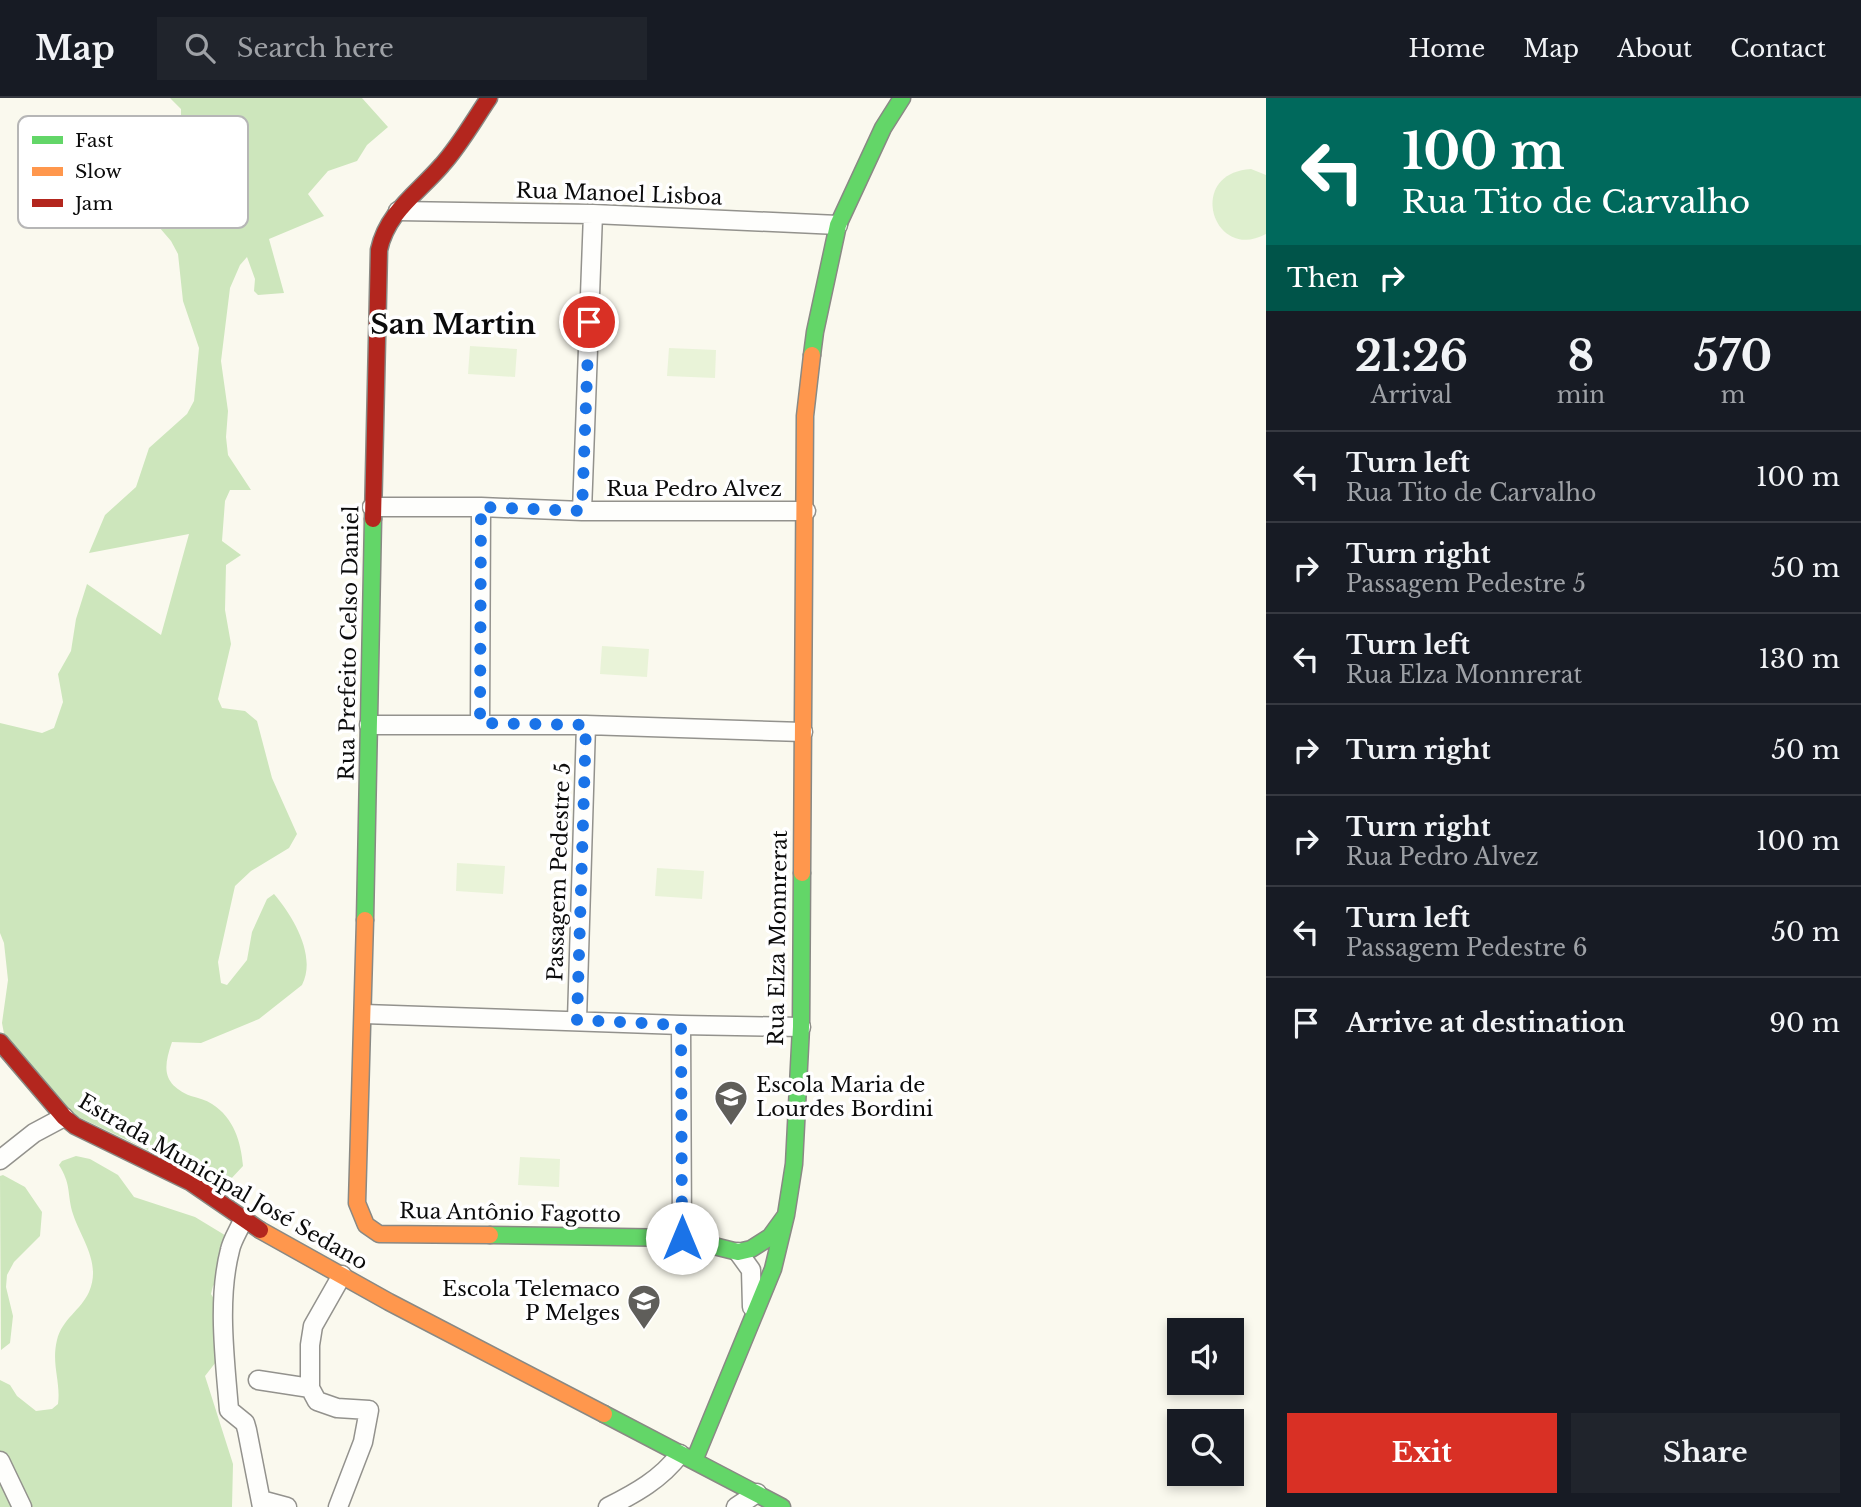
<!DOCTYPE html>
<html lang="en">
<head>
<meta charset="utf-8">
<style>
  :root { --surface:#171b24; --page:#20242c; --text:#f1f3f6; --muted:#9ea1a6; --line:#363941; --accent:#d93025 }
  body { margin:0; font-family:"Libre Baskerville",serif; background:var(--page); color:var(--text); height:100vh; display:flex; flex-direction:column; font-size:26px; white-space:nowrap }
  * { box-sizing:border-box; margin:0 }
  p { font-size:23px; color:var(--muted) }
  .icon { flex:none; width:38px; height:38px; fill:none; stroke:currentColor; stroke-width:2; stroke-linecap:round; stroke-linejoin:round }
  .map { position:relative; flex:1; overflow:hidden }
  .details { display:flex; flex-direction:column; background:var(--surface); width:595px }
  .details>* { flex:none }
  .banner { background:#00695c; color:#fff; overflow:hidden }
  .controls { position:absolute; left:1167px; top:1220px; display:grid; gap:14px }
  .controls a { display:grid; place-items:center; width:77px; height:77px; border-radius:0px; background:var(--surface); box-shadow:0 4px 10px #0003; font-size:35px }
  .pin { position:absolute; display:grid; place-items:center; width:60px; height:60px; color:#fff; margin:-30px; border:4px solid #fff; border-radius:50%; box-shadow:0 2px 7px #0007 }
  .me { position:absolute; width:77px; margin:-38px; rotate:0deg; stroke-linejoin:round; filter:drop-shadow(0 0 5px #0008) }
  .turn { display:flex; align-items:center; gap:24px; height:147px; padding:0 21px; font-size:32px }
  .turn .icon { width:91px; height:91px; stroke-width:2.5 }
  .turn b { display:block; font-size:49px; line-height:60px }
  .then { display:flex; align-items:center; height:66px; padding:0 21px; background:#0003; gap:14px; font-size:26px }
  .eta { display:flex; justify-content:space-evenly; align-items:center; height:119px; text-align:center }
  .eta b { font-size:42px; font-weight:700; line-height:49px }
  .action { display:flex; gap:14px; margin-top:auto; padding:14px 21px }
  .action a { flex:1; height:80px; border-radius:0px; background:var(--accent); color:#fff; font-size:28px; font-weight:700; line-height:80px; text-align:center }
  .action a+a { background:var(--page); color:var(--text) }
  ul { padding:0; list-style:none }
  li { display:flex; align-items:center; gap:21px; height:91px; padding:0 21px; border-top:2px solid var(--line) }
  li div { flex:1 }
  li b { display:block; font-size:26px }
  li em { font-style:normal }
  header { display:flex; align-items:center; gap:42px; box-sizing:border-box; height:98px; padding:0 35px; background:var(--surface); border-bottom:2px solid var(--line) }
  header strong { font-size:33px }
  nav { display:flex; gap:38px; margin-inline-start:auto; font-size:24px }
  .search { width:490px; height:63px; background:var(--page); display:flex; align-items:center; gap:18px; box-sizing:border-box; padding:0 24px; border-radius:0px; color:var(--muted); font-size:26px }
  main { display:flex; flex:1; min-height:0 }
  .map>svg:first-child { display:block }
  .green { fill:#deefce }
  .forest { fill:#cde6bc }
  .pitch { fill:#e9f3d8 }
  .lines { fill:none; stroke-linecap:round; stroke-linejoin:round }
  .street-casing { stroke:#93928d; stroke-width:21 }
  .fast-casing { stroke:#898984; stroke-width:19 }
  .slow-casing { stroke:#898984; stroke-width:19 }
  .jam-casing { stroke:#898984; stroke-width:19 }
  .street { stroke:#fefefc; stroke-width:18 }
  .fast { stroke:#63d668; stroke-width:16 }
  .slow { stroke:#ff974d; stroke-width:16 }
  .jam { stroke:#b3261e; stroke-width:16 }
  .route { stroke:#1a73e8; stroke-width:12; stroke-dasharray:0 21.6 }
  .labels { text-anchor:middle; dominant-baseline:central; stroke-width:7; stroke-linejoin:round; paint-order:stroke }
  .street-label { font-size:21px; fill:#0b0b0b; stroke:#fff }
  .poi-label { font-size:21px; fill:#0b0b0b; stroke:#fff; text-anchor:start }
  .district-label { font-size:28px; font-weight:bold; fill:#0b0b0b; stroke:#fff }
  .key { fill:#fff; stroke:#b6b6b6; stroke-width:2 }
  .key-label { font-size:19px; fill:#0b0b0b }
</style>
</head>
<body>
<header>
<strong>Map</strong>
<div class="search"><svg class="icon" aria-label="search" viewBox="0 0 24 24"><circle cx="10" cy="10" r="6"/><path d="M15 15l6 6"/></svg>Search here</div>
<nav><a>Home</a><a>Map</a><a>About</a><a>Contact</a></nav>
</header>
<main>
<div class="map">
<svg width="1266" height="1409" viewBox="0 0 1266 1409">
  <rect width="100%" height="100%" fill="#faf9ee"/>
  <!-- green -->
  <path class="green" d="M1251 71 1266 77V136C1213 165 1185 75 1251 71Z"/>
  <!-- forest -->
  <path class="forest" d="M170 0H362L388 29 367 47 357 63 328 73 308 96 324 118 269 141 284 195 258 197 254 193 255 181 247 159 240 167 230 190 221 263 228 313 226 339 228 357 251 392H230L225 403 222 443 241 457 226 467 225 512 231 546 218 601 222 610 245 613 257 623 272 680 297 736 289 750 251 773 235 788 218 864 221 885 227 887 247 862 252 834 267 801 274 796C293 818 317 858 302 887L259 921 201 945 172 944C163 970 162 986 191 998 198 1000 206 1002 212 1006 234 1020 241 1044 243 1068L229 1083 217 1085 200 1076 180 1059 150 1053 66 1013 5 941 2 925 8 882 4 845 0 835V625L42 635 54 630 63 604 58 576 71 553 76 521 87 486 161 537 189 436 89 455 105 417 136 389 149 350 187 316 194 303 199 250 183 203 178 156 171 143 147 115 144 102 145 68 175 35 181 24V11Z
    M76 1058 90 1061 118 1077 134 1099 195 1119 228 1139 233 1168 213 1188 211 1196 226 1221 223 1255 205 1278 233 1366 232 1409H0V1282L10 1287 17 1298 36 1313 52 1311 58 1306C61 1284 51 1266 57 1242 62 1221 81 1212 89 1194 102 1164 80 1140 72 1113 67 1092 71 1087 59 1067L62 1063Z
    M3 1077 25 1089 42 1114 40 1138 14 1164 7 1177 6 1189 13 1218 10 1245 1 1252 0 1078Z"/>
  <!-- pitch -->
  <path class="pitch" d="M470 248 517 251 515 279 468 276Z
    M669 250 716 252 715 280 667 278Z
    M602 548 649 551 647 579 600 576Z
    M457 765 505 768 503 796 456 793Z
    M657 770 704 773 702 801 655 798Z
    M520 1059 560 1061 559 1089 518 1087Z"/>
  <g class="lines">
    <defs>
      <path id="street" d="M398 113 593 116 838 127
        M372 409H481L582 413H806
        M582 413 593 116
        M480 625 481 409
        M369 627H586L803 634
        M364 916 681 927 801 929
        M577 922 586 627
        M681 927 682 1140
        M0 1062 34 1035 64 1019
        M243 1122C239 1132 232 1142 230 1152 217 1202 225 1262 229 1312L245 1325 247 1332 262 1409
        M738 1154 751 1172 752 1209
        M258 1282 310 1290 317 1303 337 1310 369 1312 363 1344 338 1409
        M310 1290V1247L313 1228 342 1177
        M0 1363 22 1409
        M261 1402 287 1409
        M608 1409C636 1395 661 1381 680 1356
        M736 1409 757 1395"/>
      <path id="fast" d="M812 257 815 234 838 127 883 30 902 0
        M365 822 373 421
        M490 1137 682 1140 738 1154 751 1151 770 1139 786 1117
        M604 1316 782 1409
        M694 1363 773 1171 786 1117 794 1066 801 929 802 775"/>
      <path id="slow" d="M802 775 805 318 812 257
        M365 822 357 1105 366 1127 379 1136 490 1137
        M260 1132 389 1204 604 1316"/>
      <path id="jam" d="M373 421 379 152C387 114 418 95 442 67 460 47 474 22 489 0
        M0 944 64 1019 75 1028 190 1084 260 1132"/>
    </defs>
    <!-- street casing -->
    <use href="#street" class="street-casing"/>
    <!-- fast casing -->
    <use href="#fast" class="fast-casing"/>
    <!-- slow casing -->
    <use href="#slow" class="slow-casing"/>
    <!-- jam casing -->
    <use href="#jam" class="jam-casing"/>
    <!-- street -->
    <use href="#street" class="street"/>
    <!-- fast -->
    <use href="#fast" class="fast"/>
    <!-- slow -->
    <use href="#slow" class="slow"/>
    <!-- jam -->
    <use href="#jam" class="jam"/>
  </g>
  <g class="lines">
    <!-- route -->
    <path class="route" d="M589 224 582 413 481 409 480 625 586 627 577 922 681 927 682 1140"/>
  </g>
  <!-- icons -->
  <defs>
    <symbol id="school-pin" viewBox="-11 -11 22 30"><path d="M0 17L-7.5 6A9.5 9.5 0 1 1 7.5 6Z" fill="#5f5e5a" stroke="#fff"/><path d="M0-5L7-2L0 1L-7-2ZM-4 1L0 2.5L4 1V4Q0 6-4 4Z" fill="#fff"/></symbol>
  </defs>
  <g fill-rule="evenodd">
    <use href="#school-pin" x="712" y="980" width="38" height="52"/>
    <use href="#school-pin" x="625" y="1184" width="38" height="52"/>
  </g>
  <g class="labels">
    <!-- street labels -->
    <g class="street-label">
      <text transform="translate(619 96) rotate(2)">Rua Manoel Lisboa</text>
      <text x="694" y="391">Rua Pedro Alvez</text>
      <text transform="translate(349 545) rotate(-89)">Rua Prefeito Celso Daniel</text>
      <text transform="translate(559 774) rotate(-88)">Passagem Pedestre 5</text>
      <text transform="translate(778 840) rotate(-89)">Rua Elza Monnrerat</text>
      <text transform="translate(223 1084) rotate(30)">Estrada Municipal José Sedano</text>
      <text transform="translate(510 1115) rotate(1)">Rua Antônio Fagotto</text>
    </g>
    <!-- poi labels -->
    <g class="poi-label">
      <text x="756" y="987">Escola Maria de<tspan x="756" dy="24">Lourdes Bordini</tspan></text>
      <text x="620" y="1191" text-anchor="end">Escola Telemaco<tspan x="620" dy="24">P Melges</tspan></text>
    </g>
    <!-- district labels -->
    <g class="district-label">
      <text x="453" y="226">San Martin</text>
    </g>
  </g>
  <!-- legend -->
  <rect x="18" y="18" width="230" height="112" rx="10" class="key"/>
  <rect x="32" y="38" width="31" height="8" fill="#63d668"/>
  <rect x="32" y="69" width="31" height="9" fill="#ff974d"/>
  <rect x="32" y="101" width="31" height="8" fill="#b3261e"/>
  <g class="key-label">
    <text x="75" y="49">Fast</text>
    <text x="75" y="80">Slow</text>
    <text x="75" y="112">Jam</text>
  </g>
</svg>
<div class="controls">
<a><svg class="icon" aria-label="sound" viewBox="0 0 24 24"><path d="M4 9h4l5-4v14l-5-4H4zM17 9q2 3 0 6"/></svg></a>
<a><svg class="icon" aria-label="search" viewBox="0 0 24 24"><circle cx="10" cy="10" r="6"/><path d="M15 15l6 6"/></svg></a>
</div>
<div class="pin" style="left:589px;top:224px;background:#d93025"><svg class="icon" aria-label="arrive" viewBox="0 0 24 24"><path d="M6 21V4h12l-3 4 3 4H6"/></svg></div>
<svg class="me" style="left:682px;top:1140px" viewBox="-20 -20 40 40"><circle r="19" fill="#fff"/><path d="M0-13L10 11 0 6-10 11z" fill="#1a73e8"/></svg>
</div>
<section class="details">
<div class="banner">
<div class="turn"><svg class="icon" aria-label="left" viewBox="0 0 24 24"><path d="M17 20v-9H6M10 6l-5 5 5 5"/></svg><div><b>100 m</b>Rua Tito de Carvalho</div></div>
<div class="then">Then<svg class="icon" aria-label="right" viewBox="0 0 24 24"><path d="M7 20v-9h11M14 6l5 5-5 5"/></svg></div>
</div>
<div class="eta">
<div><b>21:26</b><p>Arrival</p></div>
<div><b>8</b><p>min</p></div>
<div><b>570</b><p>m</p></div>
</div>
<ul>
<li><svg class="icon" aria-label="left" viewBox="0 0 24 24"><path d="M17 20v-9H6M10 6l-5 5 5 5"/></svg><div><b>Turn left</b><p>Rua Tito de Carvalho</p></div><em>100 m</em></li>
<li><svg class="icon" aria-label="right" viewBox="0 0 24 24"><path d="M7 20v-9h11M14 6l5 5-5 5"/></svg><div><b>Turn right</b><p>Passagem Pedestre 5</p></div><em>50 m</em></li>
<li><svg class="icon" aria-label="left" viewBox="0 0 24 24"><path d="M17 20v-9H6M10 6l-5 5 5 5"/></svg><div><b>Turn left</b><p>Rua Elza Monnrerat</p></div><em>130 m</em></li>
<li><svg class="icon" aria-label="right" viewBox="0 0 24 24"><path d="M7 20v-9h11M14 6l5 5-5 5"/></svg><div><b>Turn right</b></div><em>50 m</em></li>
<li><svg class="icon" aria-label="right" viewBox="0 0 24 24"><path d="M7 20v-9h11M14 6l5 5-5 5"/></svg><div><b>Turn right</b><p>Rua Pedro Alvez</p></div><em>100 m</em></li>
<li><svg class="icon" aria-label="left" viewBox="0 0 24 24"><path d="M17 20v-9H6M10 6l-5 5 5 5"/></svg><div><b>Turn left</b><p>Passagem Pedestre 6</p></div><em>50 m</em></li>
<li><svg class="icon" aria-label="arrive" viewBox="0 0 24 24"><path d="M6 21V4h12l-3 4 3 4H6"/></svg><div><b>Arrive at destination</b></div><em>90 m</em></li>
</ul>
<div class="action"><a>Exit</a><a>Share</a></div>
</section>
</main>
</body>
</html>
